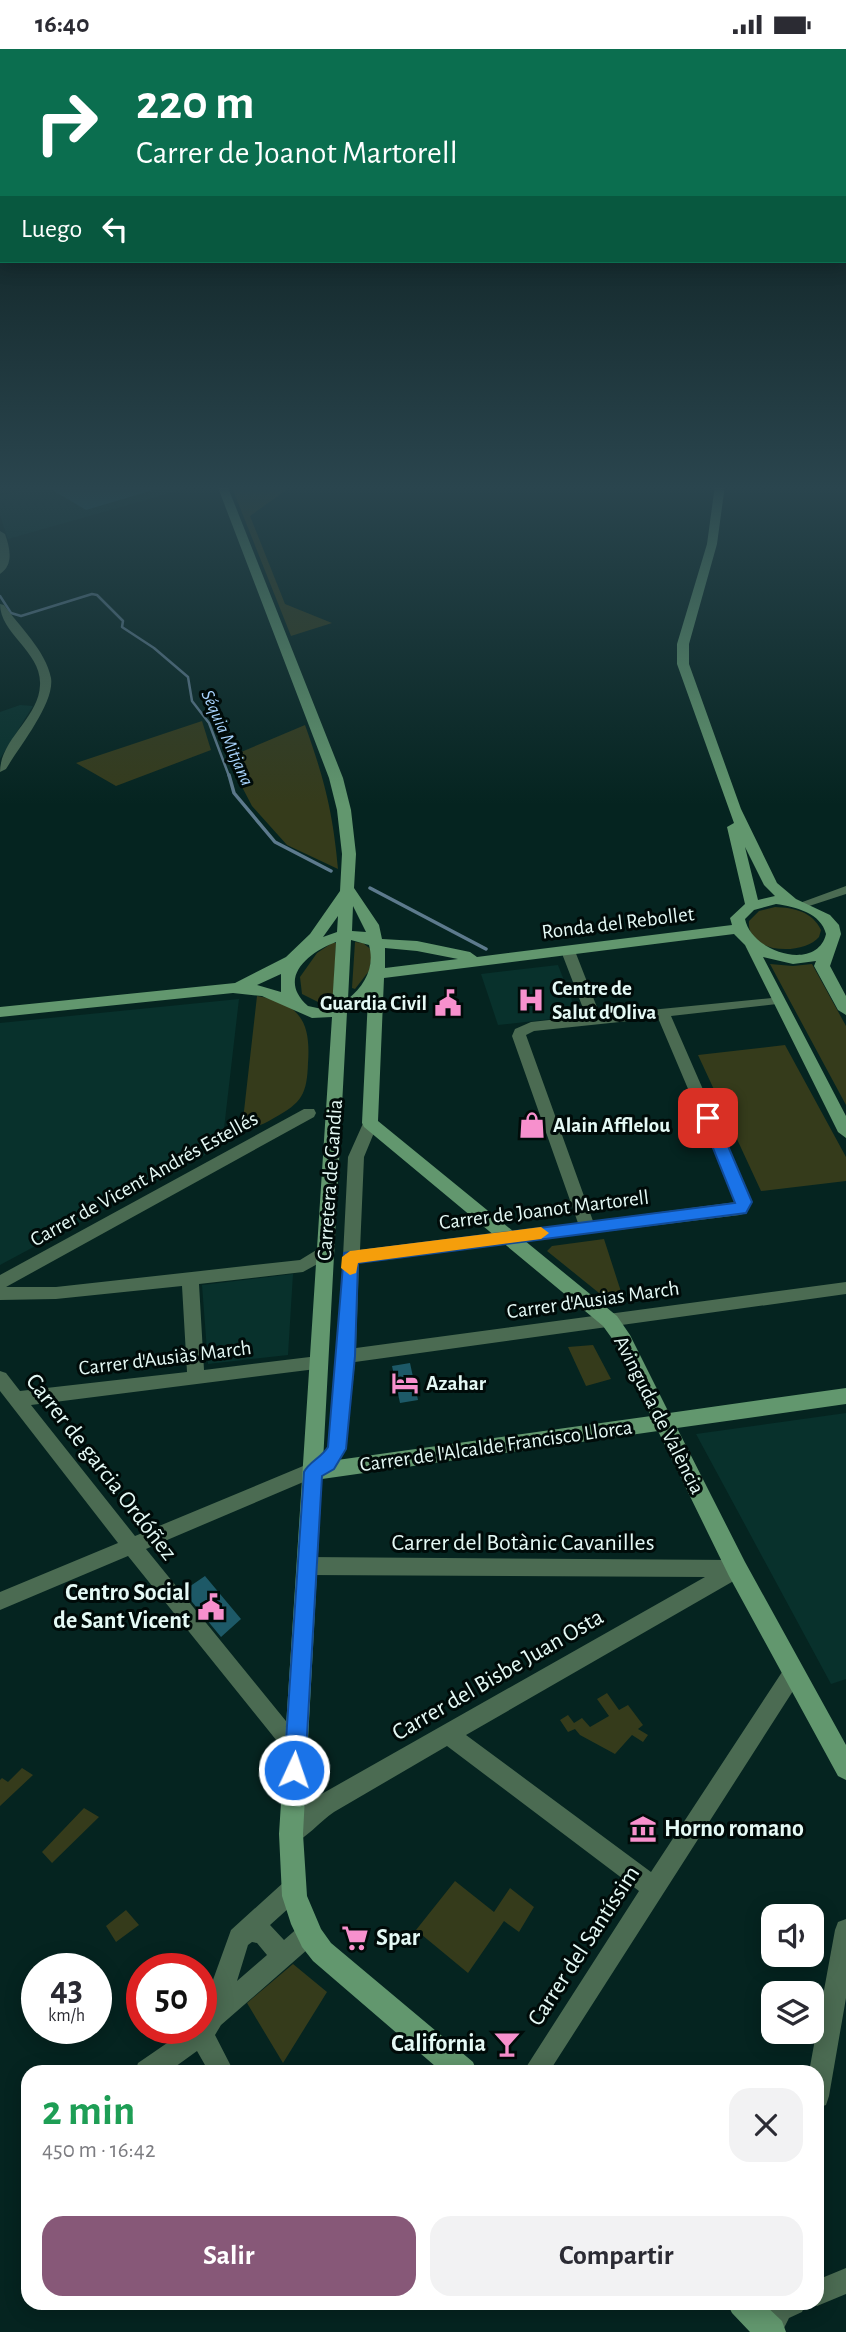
<!DOCTYPE html>
<html lang="es">
<head>
<meta charset="utf-8">
<style>
  :root { --surface:#fff; --page:#f2f2f3; --text:#2b2b33; --muted:#7c7c81; --accent:#875878 }
  body { margin:0; font-family:"Alegreya Sans",sans-serif; background:var(--page); color:var(--text); height:100vh; display:flex; flex-direction:column; font-size:26px; white-space:nowrap }
  * { box-sizing:border-box; margin:0 }
  p { font-size:23px; color:var(--muted) }
  .icon { flex:none; width:38px; height:38px; fill:none; stroke:currentColor; stroke-width:2; stroke-linecap:round; stroke-linejoin:round }
  .map { position:relative; flex:1; overflow:hidden }
  .side { position:absolute; left:21px; top:2016px; width:803px; height:245px; display:flex; flex-direction:column; background:var(--surface); border-radius:21px; box-shadow:0 4px 18px #0003 }
  .side>* { flex:none }
  .guide { position:absolute; left:0px; top:0px; width:847px; height:214px; box-shadow:0 4px 18px #0003; background:#0b6e4f; color:#fff; overflow:hidden }
  .tools { position:absolute; left:761px; top:1855px; display:grid; gap:14px }
  .tools a { display:grid; place-items:center; width:63px; height:63px; border-radius:14px; background:var(--surface); box-shadow:0 4px 18px #0003; font-size:35px }
  .speed { position:absolute; left:21px; top:1904px; display:flex; gap:14px; font-size:35px; font-weight:700; text-align:center }
  .speed>* { display:grid; place-content:center; width:91px; height:91px; border-radius:50%; background:var(--surface); box-shadow:0 4px 18px #0003; line-height:1 }
  .speed small { font-size:18px; font-weight:400 }
  .speed .limit { border:10px solid #d22; background:#fff; color:#111 }
  .pin { position:absolute; display:grid; place-items:center; width:60px; height:60px; color:#fff; margin:-30px; border-radius:14px; box-shadow:0 4px 10px #0006 }
  .me { position:absolute; width:77px; margin:-38px; rotate:3deg; stroke-linejoin:round; filter:drop-shadow(0 0 5px #0008) }
  .turn { display:flex; align-items:center; gap:24px; height:147px; padding:0 21px; font-size:32px }
  .turn .icon { width:91px; height:91px; stroke-width:2.5 }
  .turn b { display:block; font-size:49px; line-height:60px }
  .then { display:flex; align-items:center; height:66px; padding:0 21px; background:#0003; gap:14px; font-size:26px }
  .round { display:grid; place-items:center; flex:none; width:74px; height:74px; border-radius:21px; background:var(--page) }
  .headline { display:flex; align-items:center; justify-content:space-between; height:119px; padding:0 21px }
  h1 { font-size:42px; font-weight:700; line-height:52px; color:#1e9e55 }
  .primary-button { display:flex; gap:14px; margin-top:auto; padding:14px 21px }
  .primary-button a { flex:1; height:80px; border-radius:21px; background:var(--accent); color:#fff; font-size:28px; font-weight:700; line-height:80px; text-align:center }
  .primary-button a+a { background:var(--page); color:var(--text) }
  .status { display:flex; justify-content:space-between; align-items:center; height:49px; padding:0 35px; background:var(--surface); direction:ltr }
  .status svg { height:19px; fill:currentColor }
  .map>svg:first-child { display:block }
  .built { fill:#08312c }
  .green { fill:#353b1b }
  .lines { fill:none; stroke-linecap:round; stroke-linejoin:round }
  .stream-far1 { stroke:#5d7a8d; stroke-width:2.5 }
  .stream { stroke:#5d7a8d; stroke-width:3.5 }
  .building { fill:#1d5967 }
  .street { fill:#4b6b52; fill-rule:evenodd }
  .secondary { fill:#62976e; fill-rule:evenodd }
  .route { fill:#1a73e8; stroke:#114b97; stroke-width:2 }
  .slow { fill:#f59e0b }
  .labels { text-anchor:middle; dominant-baseline:central; stroke-width:6; stroke-linejoin:round; paint-order:stroke }
  .far-water-label { font-size:19px; font-style:italic; fill:#a8d4fe; stroke:#000b09 }
  .street-label { font-size:21px; fill:#e4f9f5; stroke:#000b09 }
  .poi-label { font-size:21px; font-weight:bold; fill:#e4f9f5; stroke:#000b09; text-anchor:start }
  .near-street-label { font-size:24px; fill:#e4f9f5; stroke:#000b09 }
  .near-poi-label { font-size:24px; font-weight:bold; fill:#e4f9f5; stroke:#000b09; text-anchor:end }
</style>
</head>
<body>
<div class="status"><b>16:40</b><svg viewBox="0 0 49 12"><path d="M0 12V9h3v3zM5 12V6h3v6zM10 12V3h3v9zM15 12V0h3v12zM26 1h20v11H26zM47 4h2v5h-2z"/></svg></div>
<div class="map">
<svg width="846" height="2283" viewBox="0 0 846 2283">
  <rect width="100%" height="100%" fill="#052420"/>
  <!-- built -->
  <path class="built" d="M38 436H199L8 490 0 467V447Z
    M20 656 33 657 0 710V663Z
    M558 916 578 967 498 976 481 925Z
    M239 950 222 1097 0 1216V974Z
    M293 1225 288 1306 208 1315 202 1236Z
    M846 1364V1630L831 1635 696 1385Z"/>
  <!-- green -->
  <path class="green" d="M231 436H293L250 467 285 555 332 574 291 587Z
    M202 672 211 701 116 737 76 714Z
    M305 676C324 729 333 763 338 820L287 796 252 757 227 709Z
    M775 858C794 859 812 862 821 881L819 888C803 907 746 905 749 872L759 862Z
    M355 893 363 894 373 902 369 922 355 940 352 939Z
    M332 894H336L333 952 318 953 302 945 300 928 317 904Z
    M770 915 793 917 812 915 846 977V1056Z
    M257 947C300 954 311 973 308 1014 307 1045 302 1054 274 1069 264 1075 256 1080 244 1075L243 1071Z
    M785 996 846 1108V1132L761 1142 698 1006Z
    M604 1190 625 1255 604 1248 547 1202 552 1197Z
    M593 1296 611 1330 586 1337 568 1298Z
    M607 1644 619 1661 628 1656 643 1676 638 1680 648 1686 643 1693 632 1686 615 1705 580 1686 575 1680 568 1683 560 1671 568 1666 574 1674 582 1669 590 1678 609 1667 597 1650Z
    M22 1719 33 1726 0 1757V1731L2 1729 8 1733Z
    M84 1759 99 1768 52 1814 42 1803Z
    M455 1832 494 1863 510 1839 534 1858 519 1883 504 1872 468 1924 416 1881Z
    M126 1861 139 1876 116 1893 106 1877Z
    M293 1915 327 1943 283 2014 247 1954Z"/>
  <g class="lines">
    <!-- stream-far1 -->
    <path class="stream-far1" d="M0 547 11 564 21 567 92 545 97 546 123 572 122 578 154 599 188 628 192 652 209 674 229 727"/>
    <!-- stream -->
    <path class="stream" d="M229 726 234 744 275 793 331 822
      M370 839 486 900"/>
  </g>
  <!-- building -->
  <path class="building" d="M44 436H160V439L86 461Z
    M410 1314 418 1351 400 1354 392 1317Z
    M205 1527 241 1570 221 1588 183 1542Z"/>
  <g class="lines">
    <!-- street -->
    <path class="street" d="M0 482 5 485C10 499 14 516 0 525Z
      M0 555 4 556C19 577 46 602 51 629 55 654 19 698 6 720L0 723C0 690 39 669 40 636 42 603 0 585 0 555Z
      M846 837V845L803 859 797 855Z
      M568 898 575 902 600 966 782 948 784 951 777 955 671 967 752 1153 746 1164 740 1166 359 1213 356 1299 846 1233V1245L355 1313 346 1400 334 1420 146 1500 303 1693 307 1700 303 1707 296 1710 289 1707 128 1507 0 1561V1543L118 1494 0 1342V1322L6 1324 20 1342 187 1323 182 1237 56 1250 0 1251V1226L304 1060H314L316 1064 314 1068 6 1238H56L300 1211 318 1200H330L332 1204 330 1208 303 1223 199 1235 204 1321 318 1307 324 1309 327 1314 324 1319 31 1356 135 1487 320 1410 328 1398 338 1307 348 1108 365 1070H375L378 1074 364 1108 360 1201 578 1174 512 987 515 980 531 973 586 967 561 902ZM658 969 736 1153 593 1172 526 986 534 982Z
      M307 1508 737 1511 744 1514 747 1520 744 1526 466 1686 651 1823 786 1617 793 1614 800 1617 803 1624 800 1631 549 2023H523L639 1842 447 1697 334 1763C319 1773 307 1789 291 1796L283 1793 280 1785C287 1768 304 1757 318 1747L705 1528 307 1526 300 1523 297 1517 300 1511Z
      M292 1830 300 1833 303 1841 300 1849 270 1876 284 1891 300 1877 308 1873 316 1877 320 1885 316 1893 221 1976 215 1986 234 2023H209L197 2002 168 2023H135L138 2014 189 1979H201V1964L231 1881 284 1833ZM252 1893 257 1894 267 1906 237 1932 248 1896Z
      M846 1870V1949L829 2047 826 2056 817 2059V2023H809L835 1881 838 1873Z
      M846 2219V2245L817 2257 809 2254H817V2231Z
      M769 2254H806L802 2263 789 2269 782 2283H757L756 2280Z"/>
    <!-- secondary -->
    <path class="secondary" d="M217 436H227L343 729 351 761 356 805 354 839 379 876 382 890 417 892 470 903 477 908 732 876 730 869 745 855 727 778 734 774 677 615V595L707 495 715 436H725L717 495 689 595V615L741 760 777 834 796 850 830 866 839 876 841 885 830 917 846 947V966L838 961 814 917 816 912 793 915 763 908 846 1067V1089L838 1083 745 896 734 885 384 929 378 1072 617 1267 630 1286 669 1364 846 1339V1355L677 1379 745 1513 846 1696V1731L838 1727 729 1527 658 1382 322 1430 303 1785 307 1847 321 1880 331 1894 473 2013 477 2023H442L313 1912 302 1898 291 1875 282 1847 279 1785 332 968 312 969 262 947 233 944 0 968V958L235 934 286 908 310 885 340 842 342 805 337 761 329 729ZM745 798 764 836 775 847 758 851ZM776 855C796 858 821 864 826 885 817 923 752 904 745 870L754 861ZM353 857 366 883 352 882ZM338 867 337 883 323 888ZM351 891 369 896C375 918 365 936 348 950ZM336 893 332 958 322 960 308 957C276 929 309 903 336 893ZM385 899 417 902 458 910 385 919ZM281 925V943L257 936ZM368 949 362 1074 364 1078 603 1277 616 1295 651 1367 323 1413 347 963Z
      M727 2254H763L782 2272 786 2283H750L732 2264Z"/>
  </g>
  <!-- sky -->
  <linearGradient id="sky" x2="0" y2="1"><stop stop-color="#031412"/><stop offset="0.58" stop-color="#2a454e"/><stop offset="1" stop-color="#2a454e" stop-opacity="0"/></linearGradient>
  <rect width="846" height="756" fill="url(#sky)"/>
  <!-- route -->
  <path class="route" d="M708 1064 716 1069 752 1153 746 1164 358 1214 355 1307 346 1400 334 1420 322 1427 305 1721 302 1729 294 1732 287 1729 284 1721 304 1423C309 1413 321 1409 328 1398L344 1204 735 1154 701 1069Z"/>
  <!-- slow -->
  <path class="slow" d="M541 1178 549 1184 541 1190 358 1214 356 1224 350 1226 341 1219 342 1208 350 1202Z"/>
  <!-- icons -->
  <defs>
    <symbol id="hospital-bare" viewBox="-9 -9 18 18"><path d="M-5-5h3v3.5h4V-5h3V5h-3V1.5h-4V5h-3Z" fill="#f790cd" stroke="#000b09" stroke-width="2.5" paint-order="stroke"/></symbol>
    <symbol id="civic-bare" viewBox="-9 -9 18 18"><path d="M-.6-6.5H3V-4.5H.6V-3L4-1V1h2V6H-6V1h2V-1L-.6-3ZM-1.2 2.5V6h2.4V2.5Z" fill="#f790cd" stroke="#000b09" stroke-width="2.5" paint-order="stroke"/></symbol>
    <symbol id="shop-bare" viewBox="-9 -9 18 18"><path d="M-5-2.5h2.3a2.7 3.5 0 0 1 5.4 0H5L5.5 6h-11ZM-1.5-2.5h3a1.5 2.3 0 0 0-3 0Z" fill="#f790cd" stroke="#000b09" stroke-width="2.5" paint-order="stroke"/></symbol>
    <symbol id="hotel-bare" viewBox="-9 -9 18 18"><path d="M-6-4.5h1.5V1H6V5H4.5V3h-9V5H-6ZM-4 0a1.8 1.8 0 1 1 3.6 0ZM.5 0V-2.5h3Q6-2.5 6 0Z" fill="#f790cd" stroke="#000b09" stroke-width="2.5" paint-order="stroke"/></symbol>
    <symbol id="museum-bare" viewBox="-9 -9 18 18"><path d="M0-6L6-3V-2H-6V-3ZM-5-1h2V3h-2ZM-1-1h2V3h-2ZM3-1h2V3H3ZM-6 4H6V6H-6Z" fill="#f790cd" stroke="#000b09" stroke-width="2.5" paint-order="stroke"/></symbol>
    <symbol id="supermarket-bare" viewBox="-9 -9 18 18"><path d="M-6-5.5h2.5l.6 2H6L4.5 2H-2.5L-4.4-4H-6ZM-1.5 3.2a1.3 1.3 0 1 0 .1 0ZM3 3.2a1.3 1.3 0 1 0 .1 0Z" fill="#f790cd" stroke="#000b09" stroke-width="2.5" paint-order="stroke"/></symbol>
    <symbol id="bar-bare" viewBox="-9 -9 18 18"><path d="M-6-5H6L.8 .8V4.5H3.5V6h-7V4.5H-.8V.8Z" fill="#f790cd" stroke="#000b09" stroke-width="2.5" paint-order="stroke"/></symbol>
  </defs>
  <g fill-rule="evenodd">
    <use href="#hospital-bare" x="512" y="932" width="38" height="38"/>
    <use href="#civic-bare" x="429" y="935" width="38" height="38"/>
    <use href="#shop-bare" x="513" y="1057" width="38" height="38"/>
    <use href="#hotel-bare" x="386" y="1315" width="38" height="38"/>
    <use href="#civic-bare" x="192" y="1539" width="38" height="38"/>
    <use href="#museum-bare" x="624" y="1761" width="38" height="38"/>
    <use href="#supermarket-bare" x="336" y="1870" width="38" height="38"/>
    <use href="#bar-bare" x="488" y="1976" width="38" height="38"/>
  </g>
  <g class="labels">
    <!-- far-water labels -->
    <g class="far-water-label">
      <text transform="translate(227 689) rotate(66)">Séquia Mitjana</text>
    </g>
    <!-- street labels -->
    <g class="street-label">
      <text transform="translate(618 874) rotate(-7)">Ronda del Rebollet</text>
      <text transform="translate(144 1130) rotate(-29)">Carrer de Vicent Andrés Estellés</text>
      <text transform="translate(330 1131) rotate(-86)">Carretera de Gandia</text>
      <text transform="translate(544 1161) rotate(-7)">Carrer de Joanot Martorell</text>
      <text transform="translate(593 1251) rotate(-8)">Carrer d'Ausias March</text>
      <text transform="translate(165 1309) rotate(-7)">Carrer d'Ausiàs March</text>
      <text transform="translate(659 1366) rotate(63)">Avinguda de València</text>
      <text transform="translate(496 1397) rotate(-8)">Carrer de l'Alcalde Francisco Llorca</text>
    </g>
    <!-- poi labels -->
    <g class="poi-label">
      <text x="552" y="939">Centre de<tspan x="552" dy="24">Salut d'Oliva</tspan></text>
      <text x="427" y="954" text-anchor="end">Guardia Civil</text>
      <text x="553" y="1076">Alain Afflelou</text>
      <text x="426" y="1334">Azahar</text>
    </g>
    <!-- near-street labels -->
    <g class="near-street-label">
      <text transform="translate(101 1418) rotate(52)">Carrer de garcia Ordóñez</text>
      <text x="523" y="1494">Carrer del Botànic Cavanilles</text>
      <text transform="translate(498 1626) rotate(-30)">Carrer del Bisbe Juan Osta</text>
      <text transform="translate(584 1897) rotate(-57)">Carrer del Santíssim</text>
    </g>
    <!-- near-poi labels -->
    <g class="near-poi-label">
      <text x="190" y="1544">Centro Social<tspan x="190" dy="28">de Sant Vicent</tspan></text>
      <text x="664" y="1780" text-anchor="start">Horno romano</text>
      <text x="376" y="1889" text-anchor="start">Spar</text>
      <text x="486" y="1995">California</text>
    </g>
  </g>
</svg>
<div class="tools">
<a><svg class="icon" aria-label="sound" viewBox="0 0 24 24"><path d="M4 9h4l5-4v14l-5-4H4zM17 9q2 3 0 6"/></svg></a>
<a><svg class="icon" aria-label="layers" viewBox="0 0 24 24"><path d="M12 4l9 5-9 5-9-5zM3 14l9 5 9-5"/></svg></a>
</div>
<div class="speed"><div>43<small>km/h</small></div><div class="limit">50</div></div>
<div class="pin" style="left:708px;top:1069px;background:#d93025"><svg class="icon" aria-label="arrive" viewBox="0 0 24 24"><path d="M6 21V4h12l-3 4 3 4H6"/></svg></div>
<svg class="me" style="left:294px;top:1721px" viewBox="-20 -20 40 40"><circle r="17" fill="#1a73e8" stroke="#fff" stroke-width="3"/><path d="M0-11L8 9 0 5-8 9z" fill="#fff"/></svg>
<div class="guide">
<div class="turn"><svg class="icon" aria-label="right" viewBox="0 0 24 24"><path d="M7 20v-9h11M14 6l5 5-5 5"/></svg><div><b>220 m</b>Carrer de Joanot Martorell</div></div>
<div class="then">Luego<svg class="icon" aria-label="left" viewBox="0 0 24 24"><path d="M17 20v-9H6M10 6l-5 5 5 5"/></svg></div>
</div>
<section class="side">
<div class="headline"><div><h1>2 min</h1><p>450 m · 16:42</p></div><a class="round"><svg class="icon" aria-label="close" viewBox="0 0 24 24"><path d="M6 6l12 12M18 6L6 18"/></svg></a></div>
<div class="primary-button"><a>Salir</a><a>Compartir</a></div>
</section>
</div>
</body>
</html>
